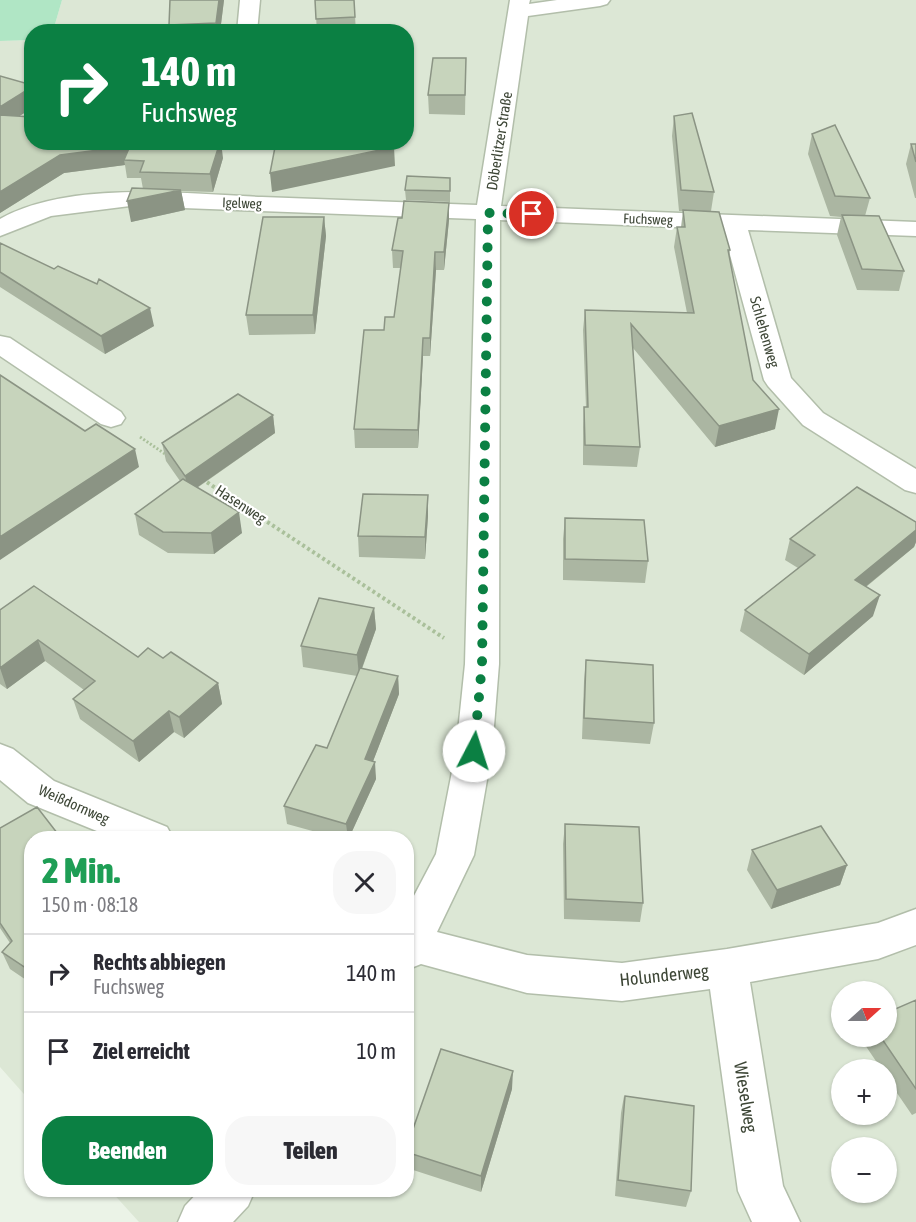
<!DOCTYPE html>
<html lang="de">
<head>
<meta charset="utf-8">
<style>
  :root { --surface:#fff; --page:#f7f7f7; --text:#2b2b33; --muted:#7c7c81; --line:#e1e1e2; --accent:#0b8043 }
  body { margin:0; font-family:"Asap Condensed",sans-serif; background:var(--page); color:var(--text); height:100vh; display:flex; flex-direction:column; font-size:22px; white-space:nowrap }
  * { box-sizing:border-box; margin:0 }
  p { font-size:20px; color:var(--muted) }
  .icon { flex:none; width:33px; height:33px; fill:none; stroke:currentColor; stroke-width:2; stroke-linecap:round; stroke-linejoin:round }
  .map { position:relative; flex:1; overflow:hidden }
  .drawer { position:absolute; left:24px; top:831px; width:390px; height:366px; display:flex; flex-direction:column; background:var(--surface); border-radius:24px; box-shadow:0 2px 4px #0004 }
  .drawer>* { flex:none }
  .banner { position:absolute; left:24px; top:24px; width:390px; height:126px; border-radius:24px; box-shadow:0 2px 4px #0004; background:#0b8043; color:#fff; overflow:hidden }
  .needle { width:39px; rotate:69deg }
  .controls { position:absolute; left:831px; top:981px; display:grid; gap:12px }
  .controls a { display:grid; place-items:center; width:66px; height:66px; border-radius:50%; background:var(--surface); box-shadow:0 2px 4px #0004; font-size:30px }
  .pin { position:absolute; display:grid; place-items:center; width:51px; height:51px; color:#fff; margin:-26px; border:3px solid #fff; border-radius:50%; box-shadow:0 2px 6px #0007 }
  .me { position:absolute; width:66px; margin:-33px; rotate:5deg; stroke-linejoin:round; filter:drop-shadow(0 0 4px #0008) }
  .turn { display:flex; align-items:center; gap:21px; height:126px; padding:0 18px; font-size:27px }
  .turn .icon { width:78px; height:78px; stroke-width:2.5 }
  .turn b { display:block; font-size:42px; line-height:51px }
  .round { display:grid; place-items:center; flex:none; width:63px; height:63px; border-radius:24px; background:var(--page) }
  .summary { display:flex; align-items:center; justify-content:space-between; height:102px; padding:0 18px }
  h1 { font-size:36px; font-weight:800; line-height:45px; color:#1e9e55 }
  .action { display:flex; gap:12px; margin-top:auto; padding:12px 18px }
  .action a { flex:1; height:69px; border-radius:24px; background:var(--accent); color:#fff; font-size:24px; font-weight:800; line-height:69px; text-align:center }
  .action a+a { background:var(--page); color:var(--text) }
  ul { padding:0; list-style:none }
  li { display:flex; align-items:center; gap:18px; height:78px; padding:0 18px; border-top:2px solid var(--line) }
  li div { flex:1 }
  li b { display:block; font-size:22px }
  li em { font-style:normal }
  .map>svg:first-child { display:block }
  .residential { fill:#dce7d5; fill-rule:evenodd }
  .green { fill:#b0e6c5 }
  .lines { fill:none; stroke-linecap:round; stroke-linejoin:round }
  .minor-casing { stroke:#b2beaa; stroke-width:3 }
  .path-far1 { stroke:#aac09b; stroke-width:3; stroke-dasharray:2 2; stroke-linecap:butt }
  .path { stroke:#aac09b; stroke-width:4; stroke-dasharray:3 3; stroke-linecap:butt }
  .minor { fill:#fff; fill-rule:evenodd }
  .wall { fill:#abb6a2 }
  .shaded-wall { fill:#8b9484 }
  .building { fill:#c7d4bc; stroke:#8b9484; stroke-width:1.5 }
  .route { stroke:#0b8043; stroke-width:10; stroke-dasharray:0 18 }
  .labels { text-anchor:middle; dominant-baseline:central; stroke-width:4.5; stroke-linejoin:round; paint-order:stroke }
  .far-street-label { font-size:14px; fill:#3d4636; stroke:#fff }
  .street-label { font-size:15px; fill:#3d4636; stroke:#fff }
  .near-street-label { font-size:18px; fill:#3d4636; stroke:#fff }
</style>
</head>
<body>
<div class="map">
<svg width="916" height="1222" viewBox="0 0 916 1222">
  <rect width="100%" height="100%" fill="#ebf3e7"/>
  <!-- residential -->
  <path class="residential" d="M62 0H916V1222H139L110 1190H406V838H32L31 1102 0 1067V41L31 40 32 142H406V32L53 31ZM842 992H886V1036H842ZM842 1070H886V1114H842ZM842 1148H886V1192H842Z"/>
  <!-- green -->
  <path class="green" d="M0 0H62L53 31 32 32 31 40 0 41Z"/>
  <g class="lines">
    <defs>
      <path id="minor" d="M240 0H260L257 32H237Z
        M510 0H530L529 4 557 0H610L607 4 600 6 528 16 501 206 916 222V236L748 230 791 378 823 413 916 469V493L905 490 803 425 768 386 764 380 723 229 500 220 499 664 492 751 474 855 437 932 527 955 622 963 727 949 878 923 916 909V945L878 959 750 982 783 1186 800 1222H752L738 1191 710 989 622 1001 527 993 421 964 406 970V911L436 854 456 751 465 664 476 219 130 206 51 216 0 236V219C70 180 184 194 262 197 334 200 405 202 477 205Z
        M0 336 10 338 121 412 125 418 121 424 111 427 101 424 0 356Z
        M0 744 13 749 54 781 167 827 173 838H114L28 803 0 780Z
        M200 1190H255L248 1206 233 1222H178L185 1206Z"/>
    </defs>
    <!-- minor casing -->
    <use href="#minor" class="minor-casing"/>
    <!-- path-far1 -->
    <path class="path-far1" d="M140 437 168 456
      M202 479 205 481"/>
    <!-- path -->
    <path class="path" d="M202 479 444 638"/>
    <!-- minor -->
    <use href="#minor" class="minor"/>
  </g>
  <!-- wall -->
  <path class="wall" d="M170 0H224L220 32H170L169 25Z
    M315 0H354L356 32H317Z
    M466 58 465 115 429 114 428 95Z
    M0 76 19 116 223 158 213 192 181 191 185 210 131 222 143 189 141 178H127L125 165 64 173 0 213Z
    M674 116 714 192 711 211 730 250 729 256 753 380 775 429 715 447 633 348 640 447 637 467 583 465V427L584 407H586L583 330 585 310 687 313 674 247 677 227H681L683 211H679L672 136Z
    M812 134 870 198 865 216 904 271 899 291 857 290 837 235 841 217 830 216 808 154Z
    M911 144H916V198H915L906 164Z
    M450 178V202L406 200 405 190Z
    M449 203V220L444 270H436L430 356H423L418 448H355L354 429 384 330 394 317 401 268H393L392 250 402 218Z
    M324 217 326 236 315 334 249 335 246 315Z
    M0 243 154 326 105 354 0 287Z
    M273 415 275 433 197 488 242 533 214 554 168 553 139 535 135 514 180 481 166 461 162 443Z
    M428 516 425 559 359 557 358 536Z
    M565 518 648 561 645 583 563 580V539Z
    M916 522V542L914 547 866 587 873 616 804 675 740 631 745 610 798 568 785 560 790 539Z
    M374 608 376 629 362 669 398 676 399 694 373 761 376 779 349 838H338L287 824 284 806 327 748 357 676 303 667 301 646Z
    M0 610 138 657 163 658 218 683 222 704 184 738 174 732 139 762 80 719 73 699 84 690 45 661 7 689 0 684Z
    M586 660 654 723 650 744 582 739 584 681Z
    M565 824 643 903 640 922 564 919 563 844Z
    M0 828 32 838V984L10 969 2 952 10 943 0 928Z
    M752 850 847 865 840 885 771 909 747 870Z
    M916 1000V1113L912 1115 886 1077V1070H882L861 1039 862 1036H886Z
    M512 1089 481 1192 407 1168 406 1149Z
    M624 1096 691 1191 686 1207 615 1196 621 1113Z"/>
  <!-- shaded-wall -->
  <path class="shaded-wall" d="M219 0H224L220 32H217L216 23Z
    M32 87V108L0 129V107Z
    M220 142H221L223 158 213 192 210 174Z
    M130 146 124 160 125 165 64 173 0 213V192L60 155Z
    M394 147 395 166 272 192 270 173Z
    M181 190 185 210 131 222 127 201Z
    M449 203V220L444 270V252Z
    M324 217 326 236 315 334 313 315Z
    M435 252 436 270 430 356V338Z
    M150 308 154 326 105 354 101 336Z
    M423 338V356L418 448V430Z
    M779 409 775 429 715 447 719 426Z
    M273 415 275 433 189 493 185 476Z
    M135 449 139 467 0 560V537Z
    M428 495V516L425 559V537Z
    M239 512 242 533 214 554 211 533Z
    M916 530V542L914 547 848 601 855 580Z
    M880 595 873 616 804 675 809 654Z
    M374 608 376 629 359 676 357 655Z
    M38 640 45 661 7 689 0 668Z
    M398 676 399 694 367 777 365 759Z
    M218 683 222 704 184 738 179 717Z
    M169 711 174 732 139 762 133 741Z
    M375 762 376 779 349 838H348L346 824Z
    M847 865 840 885 771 909 777 890Z
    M513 1071 512 1089 481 1192V1176Z"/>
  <!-- building -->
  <path class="building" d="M170 0H219L216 23 169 25Z
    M315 0H354L355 17 316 19Z
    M433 58H466L465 95H428Z
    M0 76 32 85V87L0 107Z
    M692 113 714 192 681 190 674 116Z
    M0 115 32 117V142H220L210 174 140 172 144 161 124 160 130 146 60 155 0 192Z
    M835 125 870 198 835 196 812 134Z
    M276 142H393L394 147 270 173Z
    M911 144H916V162Z
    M407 176 450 178V191L405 190Z
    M132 188 181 190 127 201Z
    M404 201 449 203 444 252H435L430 338H423L418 430 354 429 364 330H384L385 317H394L403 251 392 250 398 218H402Z
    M683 210 719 212 730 250H728L753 380 779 409 719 426 631 324 640 447 585 445 584 407H588L585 310 694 313 677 227H685Z
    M842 215 879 216 904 271 862 269Z
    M263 217H324L313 315H246Z
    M0 243 54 269 58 266 97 284 99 279 150 308 101 336 0 272Z
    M0 375 85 431 96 424 135 449 0 537Z
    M238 394 273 415 185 476 162 443Z
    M183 479 239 512 211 533 163 532 135 514Z
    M857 487 916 522V530L855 580 880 595 809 654 745 610 815 555 790 539Z
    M363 494 428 495 425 537 358 536Z
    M565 518 644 520 648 561 565 559Z
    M34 586 138 657 148 648 163 658 171 652 218 683 179 717 169 711 133 741 73 699 95 681 38 640 0 668V610Z
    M319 598 374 608 357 655 301 646Z
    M586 660 653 665 654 723 584 718Z
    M360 668 398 676 365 759 375 762 346 824 284 806 316 745 327 748Z
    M37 807 61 838H32V972L2 952 12 941 0 923V828Z
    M565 824 639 827 643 903 566 899Z
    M821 826 847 865 777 890 752 850Z
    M916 1000V1089L880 1036H886V1013Z
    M441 1049 513 1071 481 1176 406 1152V1149Z
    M625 1096 694 1106 691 1191 618 1180Z"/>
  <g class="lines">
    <!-- route -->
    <path class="route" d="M474 751 482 664 488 213 532 214"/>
  </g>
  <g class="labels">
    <!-- far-street labels -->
    <g class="far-street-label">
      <text transform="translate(242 203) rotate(2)">Igelweg</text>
      <text transform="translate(648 219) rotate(2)">Fuchsweg</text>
    </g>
    <!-- street labels -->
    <g class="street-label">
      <text transform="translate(499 141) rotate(-81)">Döberlitzer Straße</text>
      <text transform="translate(765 332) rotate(74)">Schlehenweg</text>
      <text transform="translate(241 504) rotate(33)">Hasenweg</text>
      <text transform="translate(74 804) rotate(24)">Weißdornweg</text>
    </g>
    <!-- near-street labels -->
    <g class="near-street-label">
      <text transform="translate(664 975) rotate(-6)">Holunderweg</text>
      <text transform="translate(746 1097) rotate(81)">Wieselweg</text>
    </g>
  </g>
</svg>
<div class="controls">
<a><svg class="needle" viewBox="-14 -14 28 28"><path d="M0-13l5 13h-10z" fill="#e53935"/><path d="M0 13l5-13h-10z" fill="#7c7c81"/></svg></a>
<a>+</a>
<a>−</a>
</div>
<div class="pin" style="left:532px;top:214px;background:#d93025"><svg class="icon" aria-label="arrive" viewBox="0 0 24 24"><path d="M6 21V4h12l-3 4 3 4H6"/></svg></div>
<svg class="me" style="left:474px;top:751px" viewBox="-20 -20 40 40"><circle r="19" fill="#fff"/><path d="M0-13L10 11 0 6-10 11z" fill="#0b8043"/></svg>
<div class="banner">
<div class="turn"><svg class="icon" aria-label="right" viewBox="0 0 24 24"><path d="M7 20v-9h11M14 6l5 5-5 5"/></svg><div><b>140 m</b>Fuchsweg</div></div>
</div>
<section class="drawer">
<div class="summary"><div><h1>2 Min.</h1><p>150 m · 08:18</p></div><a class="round"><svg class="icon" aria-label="close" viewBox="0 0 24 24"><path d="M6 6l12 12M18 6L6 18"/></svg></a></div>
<ul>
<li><svg class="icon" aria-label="right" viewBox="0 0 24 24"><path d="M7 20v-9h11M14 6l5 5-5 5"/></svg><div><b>Rechts abbiegen</b><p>Fuchsweg</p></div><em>140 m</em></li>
<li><svg class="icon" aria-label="arrive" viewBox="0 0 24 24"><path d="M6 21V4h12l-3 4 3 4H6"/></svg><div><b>Ziel erreicht</b></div><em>10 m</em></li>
</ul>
<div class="action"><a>Beenden</a><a>Teilen</a></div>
</section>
</div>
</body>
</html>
